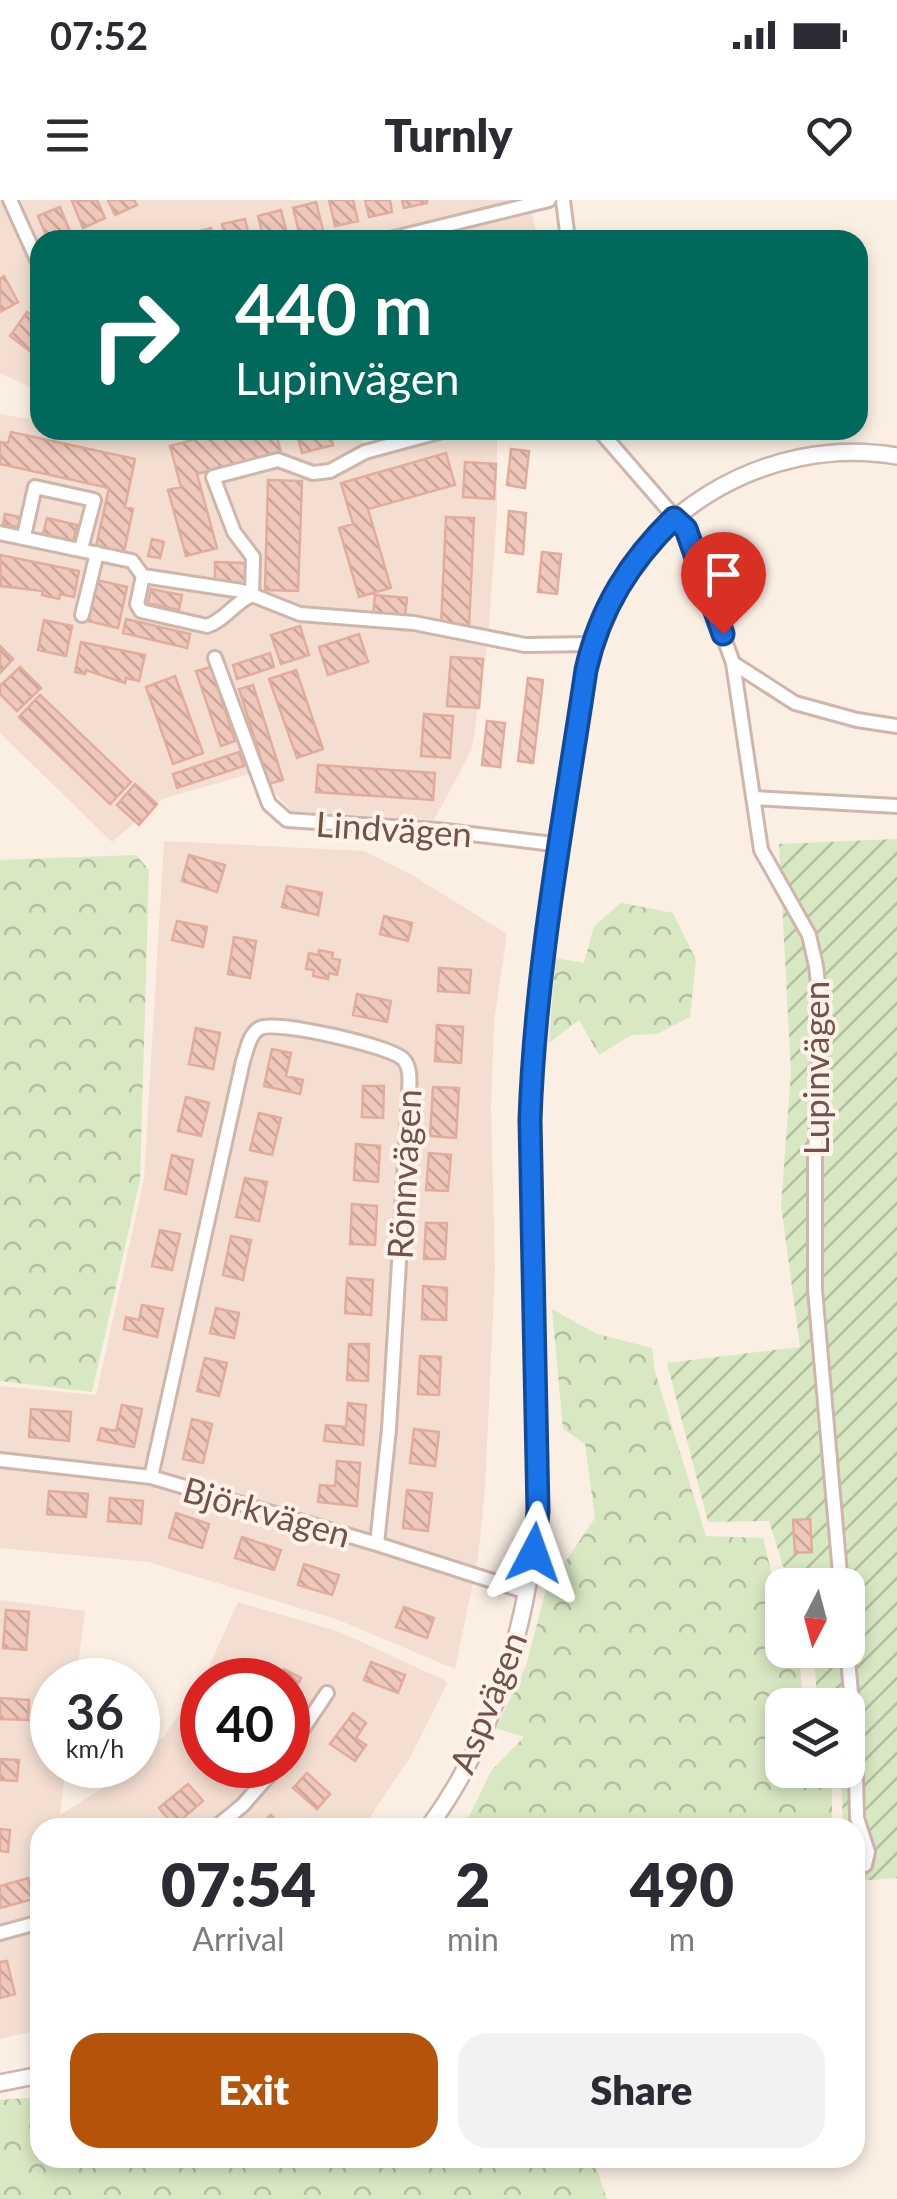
<!DOCTYPE html>
<html lang="en">
<head>
<meta charset="utf-8">
<style>
  :root { --surface:#fff; --page:#f2f2f3; --text:#2b2b33; --muted:#7c7c81; --accent:#b45309 }
  body { margin:0; font-family:Lato,sans-serif; background:var(--page); color:var(--text); height:100vh; display:flex; flex-direction:column; font-size:38px; white-space:nowrap }
  * { box-sizing:border-box; margin:0 }
  p { font-size:32px; color:var(--muted) }
  .icon { flex:none; width:55px; height:55px; fill:none; stroke:currentColor; stroke-width:2; stroke-linecap:round; stroke-linejoin:round }
  .map { position:relative; flex:1; overflow:hidden }
  .drawer { position:absolute; left:30px; top:1618px; width:835px; height:350px; display:flex; flex-direction:column; background:var(--surface); border-radius:30px; box-shadow:0 5px 15px #0003 }
  .drawer>* { flex:none }
  .top-card { position:absolute; left:30px; top:30px; width:838px; height:210px; border-radius:30px; box-shadow:0 5px 15px #0003; background:#00695c; color:#fff; overflow:hidden }
  .needle { width:65px; rotate:186deg }
  .fabs { position:absolute; left:765px; top:1368px; display:grid; gap:20px }
  .fabs a { display:grid; place-items:center; width:100px; height:100px; border-radius:20px; background:var(--surface); box-shadow:0 5px 15px #0003; font-size:50px }
  .speed { position:absolute; left:30px; top:1458px; display:flex; gap:20px; font-size:50px; font-weight:700; text-align:center }
  .speed>* { display:grid; place-content:center; width:130px; height:130px; border-radius:50%; background:var(--surface); box-shadow:0 5px 15px #0003; line-height:1 }
  .speed small { font-size:25px; font-weight:400 }
  .speed .limit { border:15px solid #d22; background:#fff; color:#111 }
  .pin { position:absolute; display:grid; place-items:center; width:85px; height:85px; color:#fff; margin:-102px -42px; border-radius:50% 50% 50% 0; rotate:-45deg; box-shadow:0 0 10px #0007 }
  .pin .icon { rotate:45deg }
  .me { position:absolute; width:110px; margin:-55px; rotate:4deg; stroke-linejoin:round; filter:drop-shadow(0 0 8px #0008) }
  .turn { display:flex; align-items:center; gap:35px; height:210px; padding:0 40px; font-size:45px }
  .turn .icon { width:130px; height:130px; stroke-width:2.5 }
  .turn b { display:block; font-size:70px; line-height:85px }
  .eta { display:flex; justify-content:space-evenly; align-items:center; height:170px; text-align:center }
  .eta b { font-size:60px; font-weight:800; line-height:70px }
  .primary-button { display:flex; gap:20px; margin-top:auto; padding:20px 40px }
  .primary-button a { flex:1; height:115px; border-radius:30px; background:var(--accent); color:#fff; font-size:40px; font-weight:800; line-height:115px; text-align:center }
  .primary-button a+a { background:var(--page); color:var(--text) }
  .status { display:flex; justify-content:space-between; align-items:center; height:70px; padding:0 50px; background:var(--surface); direction:ltr }
  .status svg { height:28px; fill:currentColor }
  header { display:flex; justify-content:space-between; align-items:center; height:130px; padding:0 40px; background:var(--surface); font-size:45px; font-weight:800 }
  .map>svg:first-child { display:block }
  .residential { fill:#f3ded1 }
  .forest { fill:url(#forest-crowns) }
  .garden { fill:url(#garden-furrows) }
  .building { fill:url(#building-back-hatch); stroke:#e2ac9c; stroke-width:2.5 }
  .lines { fill:none; stroke-linecap:round; stroke-linejoin:round }
  .minor-casing { stroke:#ceb6ad; stroke-width:18 }
  .tertiary-casing { stroke:#ceb6ad; stroke-width:20 }
  .minor { stroke:#fff; stroke-width:12 }
  .tertiary { stroke:#fff; stroke-width:15 }
  .route-casing { stroke:#114b97; stroke-width:25 }
  .route { stroke:#1a73e8; stroke-width:18 }
  .labels { text-anchor:middle; dominant-baseline:central; stroke-width:8; stroke-linejoin:round; paint-order:stroke }
  .street-label { font-size:35px; fill:#72524a; stroke:#fff2e8 }
</style>
</head>
<body>
<div class="status"><b>07:52</b><svg viewBox="0 0 49 12"><path d="M0 12V9h3v3zM5 12V6h3v6zM10 12V3h3v9zM15 12V0h3v12zM26 1h20v11H26zM47 4h2v5h-2z"/></svg></div>
<header><svg class="icon" aria-label="menu" viewBox="0 0 24 24"><path d="M4 6h16M4 12h16M4 18h16"/></svg>Turnly<svg class="icon" aria-label="heart" viewBox="0 0 24 24"><path d="M12 20l-8-8c-3-5 5-10 8-4 3-6 11-1 8 4z"/></svg></header>
<div class="map">
<svg width="897" height="1999" viewBox="0 0 897 1999">
  <defs>
    <pattern id="forest-crowns" width="20" height="18" patternUnits="userSpaceOnUse" patternTransform="scale(2.5)"><rect width="20" height="18" fill="#d7e8c2"/><path d="M2 6a3 3 0 1 1 6 0M12 15a3 3 0 1 1 6 0" fill="none" stroke="#b3bfa0"/></pattern>
    <pattern id="garden-furrows" width="10" height="10" patternUnits="userSpaceOnUse" patternTransform="scale(2.5)"><rect width="10" height="10" fill="#d7e8c2"/><path d="M-1 1l2-2M0 10L10 0M9 11l2-2" fill="none" stroke="#b3bfa0"/></pattern>
    <pattern id="building-back-hatch" width="6" height="6" patternUnits="userSpaceOnUse" patternTransform="scale(2.5)"><rect width="6" height="6" fill="#f0c8bb"/><path d="M-1 5l2 2M0 0l6 6M5-1l2 2" fill="none" stroke="#c7a59a"/></pattern>
  </defs>
  <rect width="100%" height="100%" fill="#fbeee3"/>
  <!-- residential -->
  <path class="residential" d="M0 0H529L538 40H40V192L0 173Z
    M0 214 40 221V230H89L130 237 154 230H359L367 256 463 230H497V313L488 439 472 549 434 620 291 611 257 572 162 599 112 642 0 533Z
    M164 641 364 651 412 675 507 734 494 822 491 906 495 1070 485 1289 478 1358 455 1469 336 1419 148 1362 0 1348V1186L96 1195 144 979Z
    M0 1400 85 1411 76 1480H52V1565H66L60 1615 112 1582 131 1565H138V1560L165 1535 202 1481V1565H288V1480H203L238 1402 340 1432 448 1482 409 1559 363 1627 40 1628V1830L0 1839Z"/>
  <!-- forest -->
  <path class="forest" d="M136 655 149 670 140 980 92 1192 0 1181V660Z
    M621 703 673 713 696 760 690 817 657 834 631 835 599 855 579 820 549 843 555 758 584 763 594 726Z
    M552 1109 597 1134 652 1148 655 1172 706 1336 763 1338 772 1375 782 1394V1450H799L803 1505H782V1570H816L832 1590V1627H464L491 1571 524 1537 496 1528 526 1466 546 1390 595 1318 585 1244 563 1229Z
    M40 1897V1958H593L607 1999H0V1900Z"/>
  <!-- garden -->
  <path class="garden" d="M897 639V1678L855 1681V1628L843 1627 841 1574 837 1570H848V1505H818L813 1450H848V1385H796L783 1366 769 1321 708 1322 667 1163 800 1147 781 1005 791 873 779 644Z"/>
  <!-- building -->
  <path class="building" d="M97 0 105 18 83 28 72 1Z
    M108 0H134L137 5 115 15Z
    M329 0H353L358 21 335 26Z
    M365 0H390L392 12 369 17Z
    M402 0H427V3L404 8Z
    M316 2 323 30 300 36 293 8Z
    M60 7 71 34 48 40 38 16Z
    M281 10 288 38 264 40 258 16Z
    M245 19 250 40H226L222 24Z
    M211 28 214 40H190L188 34Z
    M4 76 18 102 0 112V79Z
    M27 112 40 122V146L34 154 10 136Z
    M228 230H275L281 252 197 274 217 348 186 356 168 290 181 287 170 246Z
    M296 230H329L333 245 302 253Z
    M11 232 135 259 125 307 133 309 124 352 96 346 109 288 0 264V242L8 243Z
    M511 249 529 251 525 288 507 285Z
    M446 253 455 285 368 309 391 388 359 397 339 328 353 324 341 283Z
    M465 262 496 264 494 299 463 297Z
    M268 280 302 281 298 391 265 390Z
    M509 311 526 313 523 354 506 352Z
    M5 314 20 317 18 327 3 324Z
    M446 317 474 318 469 428 441 426Z
    M47 318 77 325 73 342 43 334Z
    M152 339 164 342 160 358 148 356Z
    M542 352 561 354 557 394 538 392Z
    M0 355 79 371 74 397 60 394 59 399 42 395 43 391 1 386Z
    M215 362 247 363 246 384 215 383Z
    M97 380 127 387 118 428 88 421Z
    M151 389 182 395 179 410 148 403Z
    M375 395 407 398 405 417 373 415Z
    M126 419 190 434 187 448 123 433Z
    M44 420 72 426 66 456 38 450Z
    M300 426 309 455 281 464 271 435Z
    M359 434 368 462 328 475 319 447Z
    M81 442 145 455 139 481 126 478 125 483 86 470 85 474 75 472Z
    M0 446 13 459 0 473Z
    M270 453 274 467 237 479 233 465Z
    M451 457 483 459 479 508 447 506Z
    M20 467 41 488 17 511 0 494V486Z
    M211 467 235 541 221 546 196 471Z
    M296 470 323 549 297 558 269 479Z
    M175 476 203 553 173 564 146 487Z
    M528 478 543 480 533 563 518 561Z
    M253 485 283 580 269 584 239 489Z
    M40 495 131 582 110 604 19 517Z
    M424 514 453 516 450 558 421 556Z
    M487 521 505 523 500 567 482 565Z
    M239 552 244 566 177 588 173 574Z
    M318 565 435 573 433 600 316 592Z
    M135 584 157 604 139 625 117 605Z
    M189 655 225 665 217 692 182 681Z
    M287 686 322 693 318 715 282 707Z
    M384 716 412 723 408 741 380 734Z
    M177 721 207 727 203 747 172 740Z
    M234 737 256 741 250 778 228 774Z
    M319 750 333 753 332 758 340 760 337 775 329 773 328 779 313 776 314 770 306 769 309 753 318 755Z
    M439 768 471 770 469 793 438 791Z
    M357 794 391 801 387 822 353 815Z
    M437 825 463 827 461 863 435 861Z
    M196 828 220 833 213 869 189 864Z
    M272 849 291 853 286 876 303 880 300 894 264 886Z
    M363 886H384L383 918 362 917Z
    M433 887 459 888 456 938 430 936Z
    M186 897 209 903 201 936 178 931Z
    M259 913 281 918 272 955 250 950Z
    M356 944 380 946 378 982 354 980Z
    M429 953 451 955 448 991 426 990Z
    M172 955 193 960 186 994 165 989Z
    M245 978 267 982 259 1021 236 1017Z
    M352 1004 377 1006 375 1045 350 1044Z
    M426 1023H447L445 1059H424Z
    M160 1030 180 1034 172 1070 152 1066Z
    M231 1036 251 1040 243 1080 223 1075Z
    M347 1078 373 1080 371 1115 345 1113Z
    M423 1086 447 1088 446 1120 422 1119Z
    M142 1105 163 1109 157 1137 124 1129 126 1117 139 1120Z
    M216 1108 239 1113 234 1138 210 1133Z
    M349 1144H369L368 1181 347 1180Z
    M420 1156 441 1157 439 1195 418 1194Z
    M205 1158 227 1163 219 1196 197 1191Z
    M348 1203 366 1205 363 1245 324 1241 326 1225 346 1227Z
    M122 1205 142 1209 134 1247 98 1240 101 1228 116 1231Z
    M31 1209 71 1212 69 1241 29 1237Z
    M192 1219 212 1224 203 1263 183 1259Z
    M414 1229 439 1232 435 1266 410 1263Z
    M337 1261 360 1263 357 1306 318 1302 320 1285 335 1286Z
    M407 1290 432 1293 428 1331 403 1328Z
    M49 1291 88 1294 86 1317 47 1314Z
    M110 1298 143 1301 141 1324 108 1321Z
    M176 1313 209 1324 202 1348 169 1338Z
    M810 1319 812 1352 795 1353 793 1320Z
    M242 1337 281 1350 274 1370 235 1358Z
    M304 1364 339 1375 332 1395 298 1385Z
    M404 1407 434 1418 427 1438 396 1427Z
    M6 1410 29 1412 26 1450 3 1448Z
    M371 1462 405 1475 398 1493 364 1480Z
    M284 1469 301 1478 288 1503V1480H278Z
    M0 1498 29 1500 28 1520 0 1519Z
    M353 1513 366 1523 356 1538 366 1545 355 1561 330 1544Z
    M0 1559 19 1560 17 1581 0 1580Z
    M225 1565H245L236 1575Z
    M307 1573 330 1594 317 1609 293 1588Z
    M188 1584 203 1601 174 1626 159 1608Z
    M271 1615 281 1627 256 1628Z
    M0 1629 10 1630 8 1652 0 1651Z
    M28 1678 33 1699 0 1708V1686Z
    M7 1761 15 1794 0 1798V1762Z"/>
  <g class="lines">
    <defs>
      <path id="minor" d="M10 0 40 66
        M563 0 568 40
        M386 40 549 0
        M599 230 685 329 733 463 761 650 809 735 816 766 822 818 815 955V1090L841 1385
        M0 333 132 361 143 376 242 391 300 414 414 423 525 445 592 444
        M24 336 35 287 94 300 81 349
        M143 376 137 404 141 411 207 426C225 420 234 403 252 395L253 357 234 332 213 277 278 260 313 273 330 271 365 252 446 230
        M82 415 97 353
        M215 458 269 604 287 620 438 630 561 645
        M733 463 795 503 857 520 897 526
        M753 598 897 606
        M0 1260 151 1277 377 1344 527 1392
        M151 1277 243 861C247 850 249 834 260 828 276 820 390 846 403 859 412 868 409 884 409 896L389 1229 377 1344
        M847 1450 855 1534 857 1618 868 1652 865 1665 855 1669
        M288 1551 327 1493
        M215 1628 243 1605 278 1565
        M0 1733 40 1722"/>
      <path id="tertiary" d="M428 1628C495 1537 529 1421 537 1311L530 920C533 826 547 735 561 642 571 578 575 509 591 447 627 317 766 233 897 256
        M0 1883 40 1875"/>
    </defs>
    <!-- minor casing -->
    <use href="#minor" class="minor-casing"/>
    <!-- tertiary casing -->
    <use href="#tertiary" class="tertiary-casing"/>
    <!-- minor -->
    <use href="#minor" class="minor"/>
    <!-- tertiary -->
    <use href="#tertiary" class="tertiary"/>
  </g>
  <g class="lines">
    <defs>
      <path id="route" d="M534 1353 538 1311 530 920C535 769 564 619 586 470 600 408 630 361 674 318L686 329 723 434"/>
    </defs>
    <!-- route casing -->
    <use href="#route" class="route-casing"/>
    <!-- route -->
    <use href="#route" class="route"/>
  </g>
  <g class="labels">
    <!-- street labels -->
    <g class="street-label">
      <text transform="translate(394 628) rotate(4)">Lindvägen</text>
      <text transform="translate(815 868) rotate(-90)">Lupinvägen</text>
      <text transform="translate(403 974) rotate(-87)">Rönnvägen</text>
      <text transform="translate(267 1311) rotate(16)">Björkvägen</text>
      <text transform="translate(487 1502) rotate(-68)">Aspvägen</text>
    </g>
  </g>
</svg>
<div class="fabs">
<a><svg class="needle" viewBox="-14 -14 28 28"><path d="M0-13l5 13h-10z" fill="#e53935"/><path d="M0 13l5-13h-10z" fill="#7c7c81"/></svg></a>
<a><svg class="icon" aria-label="layers" viewBox="0 0 24 24"><path d="M12 4l9 5-9 5-9-5zM3 14l9 5 9-5"/></svg></a>
</div>
<div class="speed"><div>36<small>km/h</small></div><div class="limit">40</div></div>
<div class="pin" style="left:723px;top:434px;background:#d93025"><svg class="icon" aria-label="arrive" viewBox="0 0 24 24"><path d="M6 21V4h12l-3 4 3 4H6"/></svg></div>
<svg class="me" style="left:534px;top:1353px" viewBox="-20 -20 40 40"><path d="M0-17L14 15 0 8-14 15z" fill="#1a73e8" stroke="#fff" stroke-width="4"/></svg>
<div class="top-card">
<div class="turn"><svg class="icon" aria-label="right" viewBox="0 0 24 24"><path d="M7 20v-9h11M14 6l5 5-5 5"/></svg><div><b>440 m</b>Lupinvägen</div></div>
</div>
<section class="drawer">
<div class="eta">
<div><b>07:54</b><p>Arrival</p></div>
<div><b>2</b><p>min</p></div>
<div><b>490</b><p>m</p></div>
</div>
<div class="primary-button"><a>Exit</a><a>Share</a></div>
</section>
</div>
</body>
</html>
